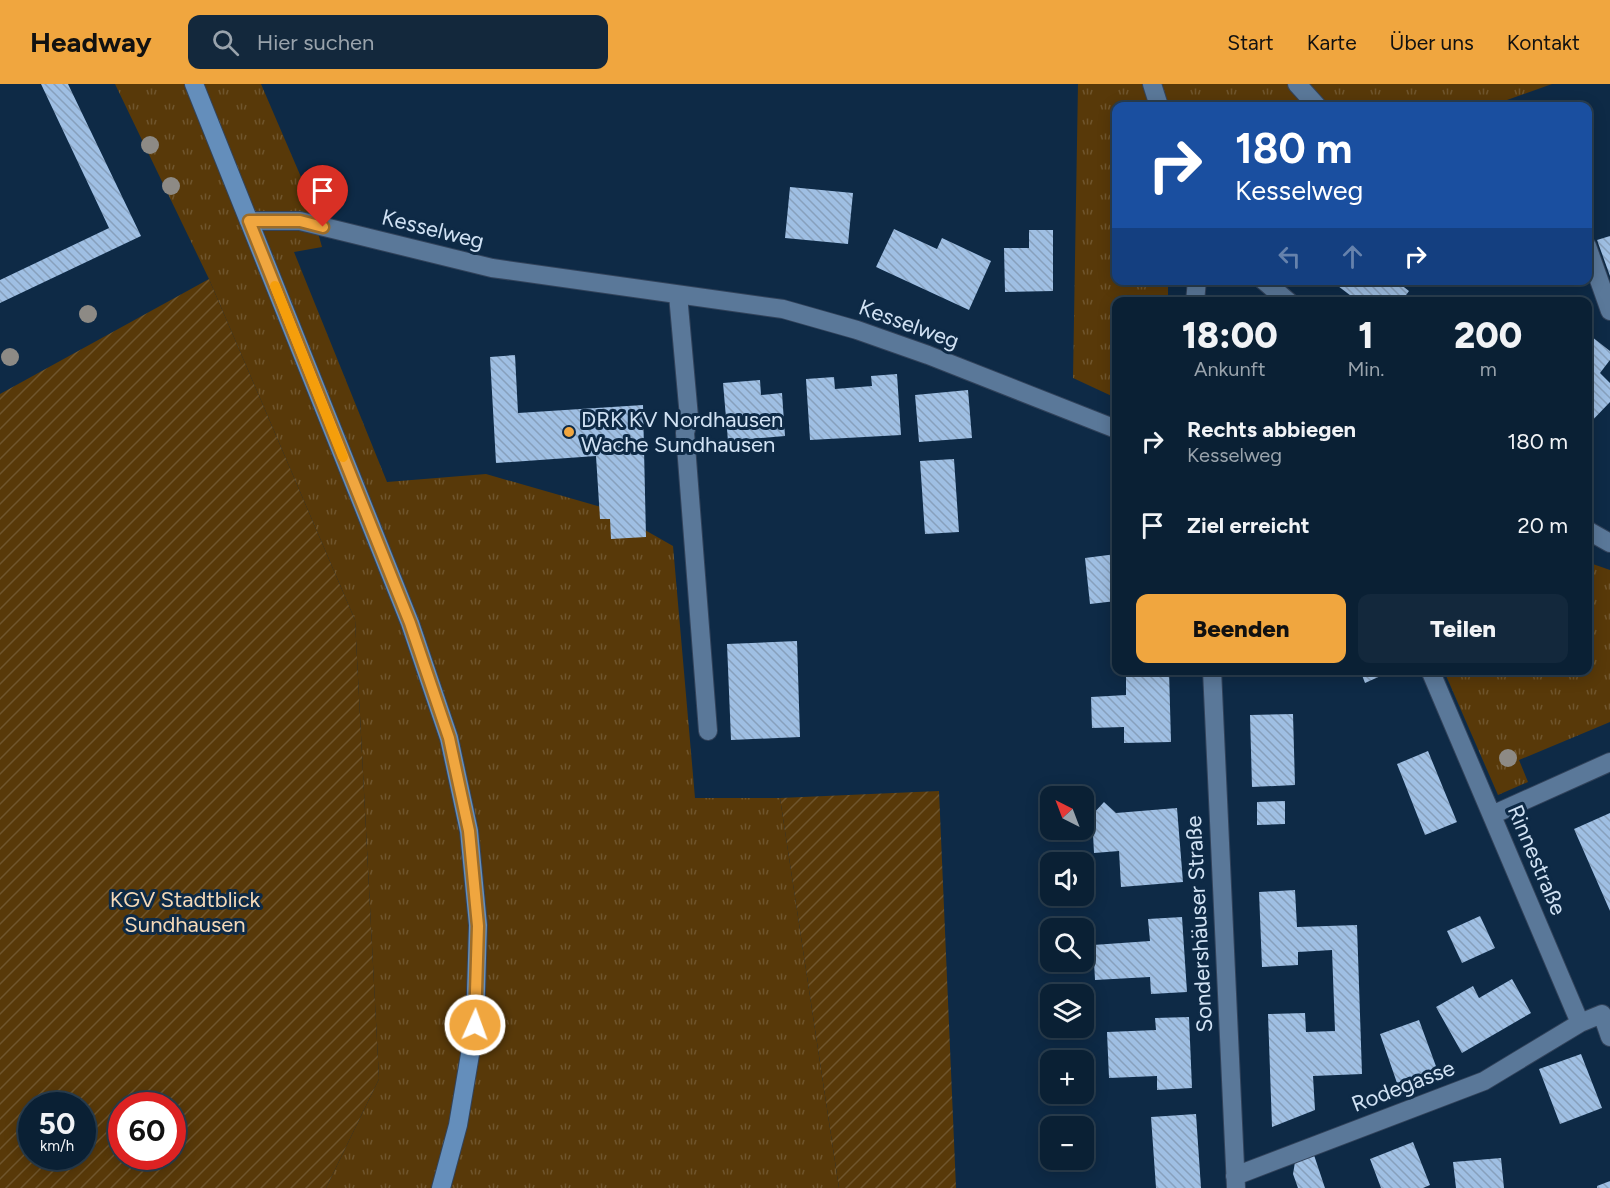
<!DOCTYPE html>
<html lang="de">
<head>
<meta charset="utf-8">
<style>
  :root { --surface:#0a2034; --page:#13283c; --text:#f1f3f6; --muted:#99a3ac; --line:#2a3e4f; --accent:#f0a63f }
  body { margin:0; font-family:Figtree,sans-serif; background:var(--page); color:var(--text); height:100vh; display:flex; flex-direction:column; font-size:22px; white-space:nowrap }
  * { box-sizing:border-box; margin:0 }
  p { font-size:20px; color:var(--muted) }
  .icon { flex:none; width:33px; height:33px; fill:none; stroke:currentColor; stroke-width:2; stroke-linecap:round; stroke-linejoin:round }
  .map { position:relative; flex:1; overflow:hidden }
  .panel { position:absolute; left:1112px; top:213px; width:480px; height:378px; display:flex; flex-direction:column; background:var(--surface); border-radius:12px; box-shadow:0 3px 15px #0003,0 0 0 2px var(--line) }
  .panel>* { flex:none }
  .hud { position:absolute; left:1112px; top:18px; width:480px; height:183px; border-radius:12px; box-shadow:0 3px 15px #0003,0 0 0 2px var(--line); background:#1a4fa0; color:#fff; overflow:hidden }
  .needle { width:39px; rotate:318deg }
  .tools { position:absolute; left:1040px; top:702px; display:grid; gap:12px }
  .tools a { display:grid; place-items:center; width:54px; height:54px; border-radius:12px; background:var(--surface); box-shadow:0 3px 15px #0003,0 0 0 2px var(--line); font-size:30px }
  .speed { position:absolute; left:18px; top:1008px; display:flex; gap:12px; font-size:30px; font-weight:700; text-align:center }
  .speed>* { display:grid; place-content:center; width:78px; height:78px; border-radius:50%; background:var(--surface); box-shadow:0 3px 15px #0003,0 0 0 2px var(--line); line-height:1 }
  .speed small { font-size:15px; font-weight:400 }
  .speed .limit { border:9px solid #d22; background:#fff; color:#111 }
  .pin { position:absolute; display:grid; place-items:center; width:51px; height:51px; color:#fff; margin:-62px -26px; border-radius:50% 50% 50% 0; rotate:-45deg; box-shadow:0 0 6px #0007 }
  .pin .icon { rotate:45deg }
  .me { position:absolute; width:66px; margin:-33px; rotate:2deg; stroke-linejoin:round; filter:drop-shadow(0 0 4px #0008) }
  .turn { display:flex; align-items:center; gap:21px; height:126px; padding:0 24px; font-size:27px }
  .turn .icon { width:78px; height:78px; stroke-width:2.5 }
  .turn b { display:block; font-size:42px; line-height:51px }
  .lanes { display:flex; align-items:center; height:57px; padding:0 24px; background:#0003; justify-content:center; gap:30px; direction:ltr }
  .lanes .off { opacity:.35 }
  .eta { display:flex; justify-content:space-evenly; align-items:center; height:102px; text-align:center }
  .eta b { font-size:36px; font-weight:800; line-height:42px }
  .action { display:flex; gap:12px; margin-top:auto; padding:12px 24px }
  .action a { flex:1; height:69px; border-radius:12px; background:var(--accent); color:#111; font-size:24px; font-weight:800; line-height:69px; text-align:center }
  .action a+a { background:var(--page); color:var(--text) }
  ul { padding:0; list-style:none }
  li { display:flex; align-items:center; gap:18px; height:84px; padding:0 24px }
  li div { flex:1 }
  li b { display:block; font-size:22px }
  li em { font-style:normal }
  header { display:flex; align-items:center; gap:36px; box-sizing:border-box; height:84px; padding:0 30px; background:var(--accent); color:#111 }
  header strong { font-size:28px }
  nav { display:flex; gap:33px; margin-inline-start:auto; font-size:21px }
  .search { width:420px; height:54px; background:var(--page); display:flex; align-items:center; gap:15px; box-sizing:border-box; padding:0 21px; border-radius:12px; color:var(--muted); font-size:22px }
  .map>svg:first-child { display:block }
  .grass { fill:url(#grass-tufts) }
  .garden { fill:url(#garden-furrows); fill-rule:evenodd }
  .building { fill:url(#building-back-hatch) }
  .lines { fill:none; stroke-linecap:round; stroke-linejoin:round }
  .minor-casing { stroke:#32435b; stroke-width:20 }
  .major-casing { stroke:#32435b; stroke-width:20 }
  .minor { stroke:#5a7899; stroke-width:18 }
  .major { stroke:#648ebb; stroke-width:18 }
  .tree { fill:#8d8a85 }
  .route-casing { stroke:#9c6c29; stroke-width:15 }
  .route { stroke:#f0a63f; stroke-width:10 }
  .slow { stroke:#f59e0b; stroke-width:10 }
  .poi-dot { fill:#f0a63f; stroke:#0e2a46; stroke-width:2 }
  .labels { text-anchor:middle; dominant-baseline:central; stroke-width:6; stroke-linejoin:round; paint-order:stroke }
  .street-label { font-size:22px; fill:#d1e2f4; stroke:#0e2a46 }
  .poi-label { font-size:22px; fill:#d1e2f4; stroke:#0e2a46; text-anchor:start }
  .park-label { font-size:22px; fill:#f5d9b8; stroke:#0e2a46 }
</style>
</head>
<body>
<header>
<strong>Headway</strong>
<div class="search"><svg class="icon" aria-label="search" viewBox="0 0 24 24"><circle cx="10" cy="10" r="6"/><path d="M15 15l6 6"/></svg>Hier suchen</div>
<nav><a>Start</a><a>Karte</a><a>Über uns</a><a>Kontakt</a></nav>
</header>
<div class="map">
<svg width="1610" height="1104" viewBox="0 0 1610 1104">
  <defs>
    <pattern id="grass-tufts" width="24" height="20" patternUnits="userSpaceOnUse" patternTransform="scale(1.5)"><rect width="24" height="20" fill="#583909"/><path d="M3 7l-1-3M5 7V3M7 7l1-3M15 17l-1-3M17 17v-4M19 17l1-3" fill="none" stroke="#6f552d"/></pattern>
    <pattern id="garden-furrows" width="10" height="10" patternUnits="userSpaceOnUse" patternTransform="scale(1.5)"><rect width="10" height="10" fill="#583909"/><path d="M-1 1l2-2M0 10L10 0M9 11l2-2" fill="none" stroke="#6f552d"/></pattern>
    <pattern id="building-back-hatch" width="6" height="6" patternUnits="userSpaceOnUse" patternTransform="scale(1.5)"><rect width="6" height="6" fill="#9fbfe3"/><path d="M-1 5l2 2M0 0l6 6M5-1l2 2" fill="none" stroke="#87a0bc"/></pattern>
  </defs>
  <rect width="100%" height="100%" fill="#0e2a46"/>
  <!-- grass -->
  <path class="grass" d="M115 0H261L304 100 322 163 294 168 387 398 486 390 608 425 673 462 695 714H780L839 1104H326L379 995 355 536 209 195Z
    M1078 0H1552L1490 22H1116V196L1168 197V217L1116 218V314L1073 294Z
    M1587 478 1610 486V638L1519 676 1528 698 1498 711 1444 587 1587 586Z"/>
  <!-- garden -->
  <path class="garden" d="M209 195 355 536 379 995 326 1104H0V310ZM32 1022H82V1072H32ZM122 1022H172V1072H122Z
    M939 707 956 1104H839L780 714Z"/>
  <!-- building -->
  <path class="building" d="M41 0H68L141 152 0 219V196L109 144Z
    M790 103 853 109 848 160 785 154Z
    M894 145 937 165 942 154 991 177 969 226 876 183Z
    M1029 146H1053V207L1005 208 1004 164H1029Z
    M1610 152V192L1597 156Z
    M1342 196H1403L1400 200 1409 207 1401 218H1359L1338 202Z
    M1587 249 1610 267V276L1600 289 1610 299V318L1587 342Z
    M515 271 518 329 643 321 646 453 611 455 610 435H600L596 372 496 379 490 273Z
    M897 290 901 351 810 356 806 295 834 293 835 305 872 302 871 292Z
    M760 296 761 311 782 309 785 352 728 357 723 299Z
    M968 306 972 354 919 358 915 311Z
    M954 375 959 448 925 450 920 377Z
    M1116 470V517L1090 520 1085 474Z
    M797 557 800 653 731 656 727 560Z
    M1126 586H1169L1171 658 1124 659V643L1092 644 1091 613 1126 611Z
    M1360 586H1394L1365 599Z
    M1293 630 1295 701 1252 703 1250 631Z
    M1428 667 1457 738 1425 751 1397 680Z
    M1285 717V740L1257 741V718Z
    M1104 718 1116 729 1177 724 1183 798 1121 803 1119 767 1094 769 1092 731Z
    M1610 729V827L1574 745Z
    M1295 806 1297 843 1357 841 1362 990 1313 992 1315 1026 1272 1043 1268 930 1305 929 1306 948 1335 947 1332 866 1298 868V881L1262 883 1259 808Z
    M1480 832 1495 864 1462 879 1447 847Z
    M1182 833 1187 908 1151 910 1150 893 1095 896 1093 861 1150 857 1148 835Z
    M1512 895 1531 929 1462 969 1436 923 1473 902 1479 914Z
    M1189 933 1192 1004 1157 1006V992L1109 994 1107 948 1156 946 1155 934Z
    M1419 936 1437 985 1397 999 1380 950Z
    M1581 970 1602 1024 1560 1040 1539 985Z
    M1196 1030 1201 1104H1156L1151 1033Z
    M1413 1058 1430 1101 1423 1104H1381L1370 1075Z
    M1314 1071 1325 1104H1298L1293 1090 1295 1078Z
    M1501 1074 1504 1104H1456L1453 1078Z
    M1610 1097V1104H1597V1102Z"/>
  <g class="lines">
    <defs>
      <path id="minor" d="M1152 0 1159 22
        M1297 0 1317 22
        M249 137H300L492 184 783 225 857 246 928 271 1116 345
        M1587 162 1610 227
        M1263 196 1289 218
        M678 211 689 333 685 349 708 647
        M1195 218 1197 196
        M1587 446 1610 459
        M1212 586 1236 1104
        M1430 586 1580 939
        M1492 731 1610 678
        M1235 1092 1484 997 1580 939 1602 930 1610 953"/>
      <path id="major" d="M194 0 410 539 449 654 469 747 478 841 475 941 458 1041 441 1104"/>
    </defs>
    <!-- minor casing -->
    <use href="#minor" class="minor-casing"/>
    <!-- major casing -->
    <use href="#major" class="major-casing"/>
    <!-- minor -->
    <use href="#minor" class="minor"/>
    <!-- major -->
    <use href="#major" class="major"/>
  </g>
  <!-- trees -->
  <g class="tree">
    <circle cx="150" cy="61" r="9"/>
    <circle cx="171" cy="102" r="9"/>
    <circle cx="88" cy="230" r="9"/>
    <circle cx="10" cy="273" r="9"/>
    <circle cx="1508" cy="674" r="9"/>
  </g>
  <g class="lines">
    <defs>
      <path id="route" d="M323 143 300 137H249L410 539 449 654 469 747 478 842 475 941"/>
    </defs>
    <!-- route casing -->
    <use href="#route" class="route-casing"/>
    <!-- route -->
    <use href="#route" class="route"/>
    <!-- slow -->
    <path class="slow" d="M275 202 343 373"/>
  </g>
  <!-- markers -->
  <circle class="poi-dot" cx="569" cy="348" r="6"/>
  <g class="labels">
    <!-- street labels -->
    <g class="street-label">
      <text transform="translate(433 145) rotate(14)">Kesselweg</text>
      <text transform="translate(909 240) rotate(20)">Kesselweg</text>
      <text transform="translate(1537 776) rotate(67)">Rinnestraße</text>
      <text transform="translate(1199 840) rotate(-93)">Sondershäuser Straße</text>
      <text transform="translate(1403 1002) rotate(-21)">Rodegasse</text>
    </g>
    <!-- poi labels -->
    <g class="poi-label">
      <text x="581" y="335">DRK KV Nordhausen<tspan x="581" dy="25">Wache Sundhausen</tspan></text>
    </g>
    <!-- park labels -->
    <g class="park-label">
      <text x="185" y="815">KGV Stadtblick<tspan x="185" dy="25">Sundhausen</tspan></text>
    </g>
  </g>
</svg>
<div class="tools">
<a><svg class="needle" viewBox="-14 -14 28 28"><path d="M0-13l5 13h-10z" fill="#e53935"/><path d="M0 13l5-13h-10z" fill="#99a3ac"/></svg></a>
<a><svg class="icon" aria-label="sound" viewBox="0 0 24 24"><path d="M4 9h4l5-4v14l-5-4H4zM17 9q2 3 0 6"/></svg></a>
<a><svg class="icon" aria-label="search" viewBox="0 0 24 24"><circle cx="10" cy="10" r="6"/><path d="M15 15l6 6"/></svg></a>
<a><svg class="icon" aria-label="layers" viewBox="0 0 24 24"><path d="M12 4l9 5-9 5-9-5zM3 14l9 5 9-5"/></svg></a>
<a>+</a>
<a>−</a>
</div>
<div class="speed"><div>50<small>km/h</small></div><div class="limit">60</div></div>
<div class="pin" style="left:323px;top:143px;background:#d93025"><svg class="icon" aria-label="arrive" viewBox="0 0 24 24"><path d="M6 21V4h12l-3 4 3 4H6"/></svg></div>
<svg class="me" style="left:475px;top:941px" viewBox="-20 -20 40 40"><circle r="17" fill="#f0a63f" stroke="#fff" stroke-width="3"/><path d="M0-11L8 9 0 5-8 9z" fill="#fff"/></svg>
<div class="hud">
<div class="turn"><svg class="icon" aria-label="right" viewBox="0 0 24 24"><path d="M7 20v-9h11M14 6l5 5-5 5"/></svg><div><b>180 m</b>Kesselweg</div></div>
<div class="lanes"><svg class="icon off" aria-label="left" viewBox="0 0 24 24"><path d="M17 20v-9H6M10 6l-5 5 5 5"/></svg><svg class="icon off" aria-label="ahead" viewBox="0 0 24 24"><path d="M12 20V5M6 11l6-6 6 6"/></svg><svg class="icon" aria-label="right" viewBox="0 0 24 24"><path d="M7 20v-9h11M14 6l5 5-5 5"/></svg></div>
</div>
<section class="panel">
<div class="eta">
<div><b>18:00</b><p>Ankunft</p></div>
<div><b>1</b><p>Min.</p></div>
<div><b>200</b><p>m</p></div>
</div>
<ul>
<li><svg class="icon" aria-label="right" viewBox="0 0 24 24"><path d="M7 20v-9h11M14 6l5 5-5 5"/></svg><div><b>Rechts abbiegen</b><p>Kesselweg</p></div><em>180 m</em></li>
<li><svg class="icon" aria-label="arrive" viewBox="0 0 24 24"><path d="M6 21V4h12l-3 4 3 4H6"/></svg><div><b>Ziel erreicht</b></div><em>20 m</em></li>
</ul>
<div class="action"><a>Beenden</a><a>Teilen</a></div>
</section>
</div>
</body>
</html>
